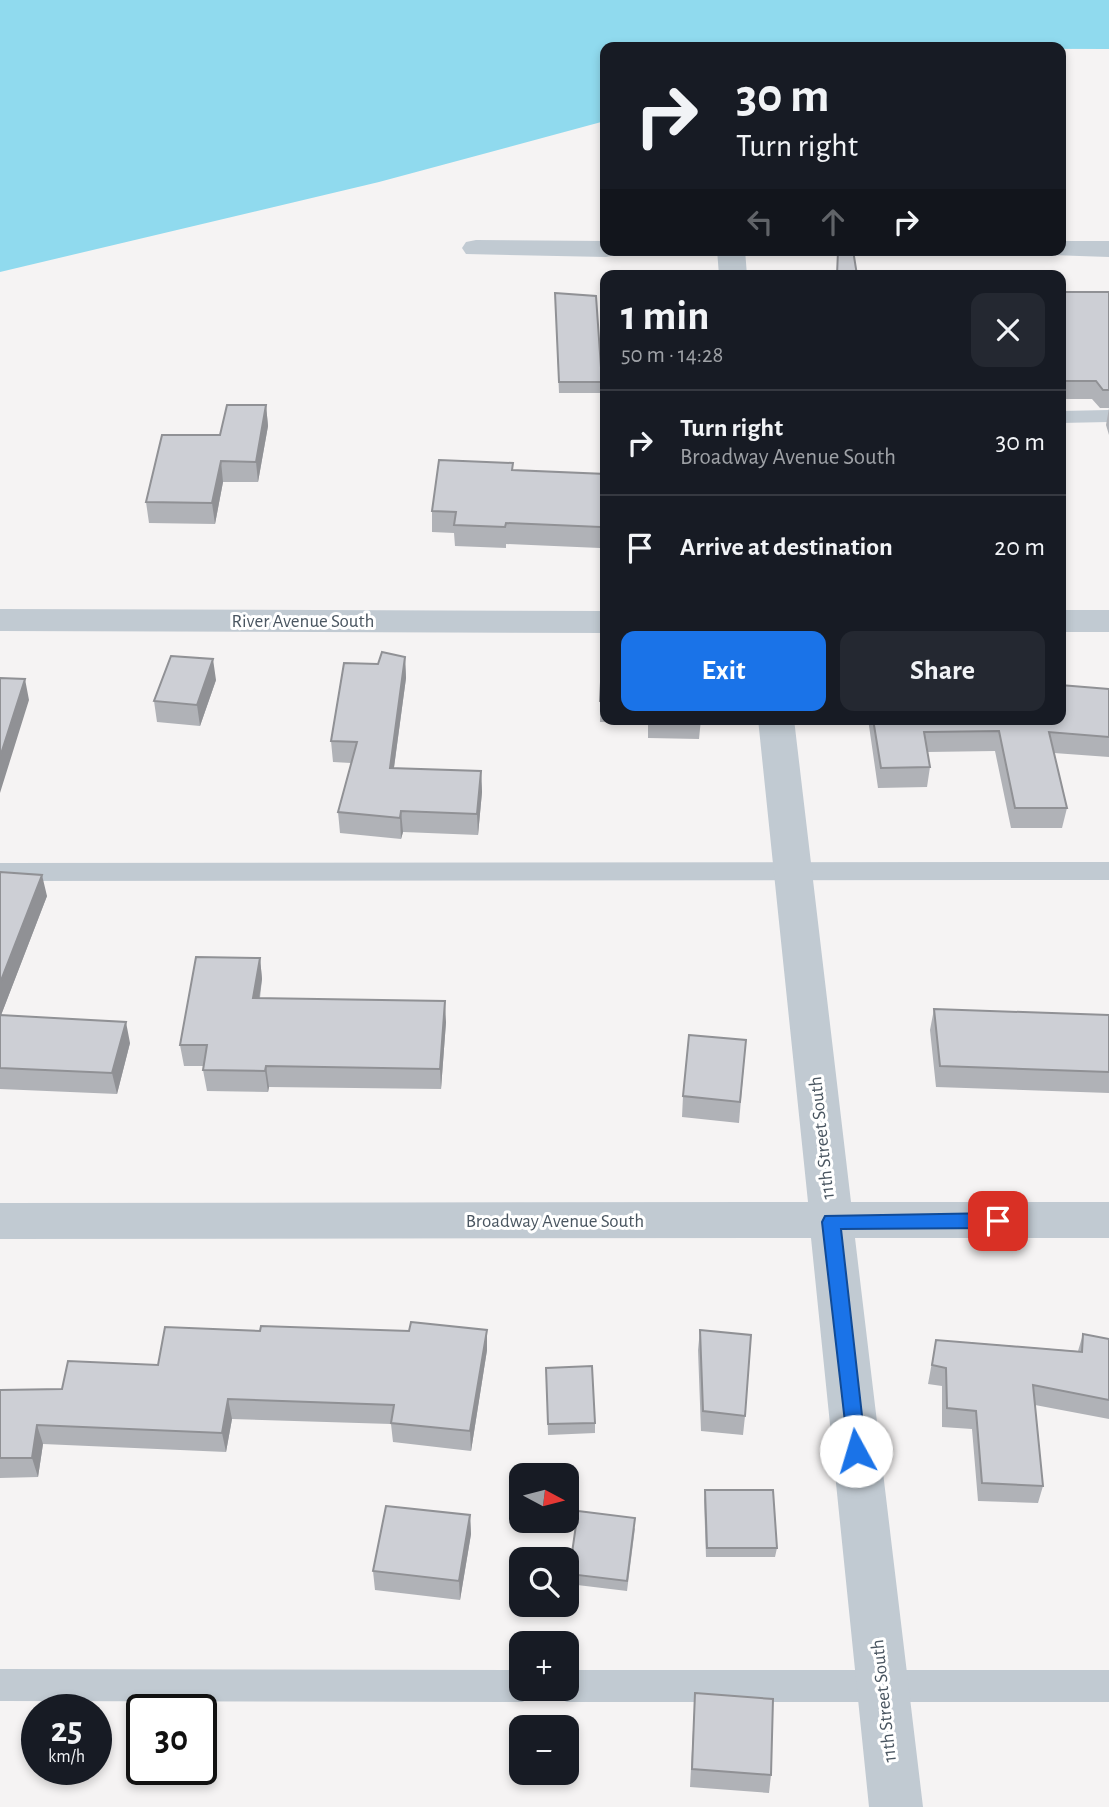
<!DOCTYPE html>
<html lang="en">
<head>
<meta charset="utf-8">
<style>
  :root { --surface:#171b24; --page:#242831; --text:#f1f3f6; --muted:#9ea1a6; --line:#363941; --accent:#1a73e8 }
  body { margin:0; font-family:"Alegreya Sans",sans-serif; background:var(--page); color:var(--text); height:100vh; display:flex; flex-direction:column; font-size:26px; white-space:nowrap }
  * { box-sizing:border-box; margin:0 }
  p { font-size:23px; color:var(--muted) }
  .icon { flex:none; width:38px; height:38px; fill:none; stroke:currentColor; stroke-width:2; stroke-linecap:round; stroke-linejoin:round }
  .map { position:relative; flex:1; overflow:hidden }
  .side { position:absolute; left:600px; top:270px; width:466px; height:455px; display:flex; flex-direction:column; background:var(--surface); border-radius:14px; box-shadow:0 4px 10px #0003 }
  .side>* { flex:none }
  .guide { position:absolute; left:600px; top:42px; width:466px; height:214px; border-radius:14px; box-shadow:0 4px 10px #0003; background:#171b24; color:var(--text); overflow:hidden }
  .needle { width:46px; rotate:97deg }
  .tools { position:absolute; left:509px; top:1463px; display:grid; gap:14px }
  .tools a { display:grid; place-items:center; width:70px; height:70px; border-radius:14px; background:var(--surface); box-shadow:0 4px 10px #0003; font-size:35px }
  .speed { position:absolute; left:21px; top:1694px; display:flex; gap:14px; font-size:35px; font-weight:700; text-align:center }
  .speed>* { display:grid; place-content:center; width:91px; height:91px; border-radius:50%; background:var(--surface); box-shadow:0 4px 10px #0003; line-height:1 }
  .speed small { font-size:18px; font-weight:400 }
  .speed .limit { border:4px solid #111; border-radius:10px; background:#fff; color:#111 }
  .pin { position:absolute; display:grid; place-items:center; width:60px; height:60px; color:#fff; margin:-30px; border-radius:14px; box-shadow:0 4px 10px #0006 }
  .me { position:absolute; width:77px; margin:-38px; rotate:354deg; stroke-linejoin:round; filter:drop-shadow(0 0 5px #0008) }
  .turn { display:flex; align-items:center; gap:24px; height:147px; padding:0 21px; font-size:32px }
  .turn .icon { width:91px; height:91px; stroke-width:2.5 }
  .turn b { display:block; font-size:49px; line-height:60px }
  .lanes { display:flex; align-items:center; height:66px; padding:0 21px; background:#0003; justify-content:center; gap:35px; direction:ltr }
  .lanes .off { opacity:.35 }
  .round { display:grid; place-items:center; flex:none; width:74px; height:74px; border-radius:14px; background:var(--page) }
  .overview { display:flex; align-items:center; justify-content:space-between; height:119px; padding:0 21px }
  h1 { font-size:42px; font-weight:600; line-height:52px }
  .primary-button { display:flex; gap:14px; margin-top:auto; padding:14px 21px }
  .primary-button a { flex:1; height:80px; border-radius:14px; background:var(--accent); color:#fff; font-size:28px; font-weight:600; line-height:80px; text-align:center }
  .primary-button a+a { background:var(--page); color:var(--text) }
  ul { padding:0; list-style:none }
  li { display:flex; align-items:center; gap:21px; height:105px; padding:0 21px; border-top:2px solid var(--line) }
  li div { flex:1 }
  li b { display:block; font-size:26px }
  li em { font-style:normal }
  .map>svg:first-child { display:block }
  .water { fill:#90daee }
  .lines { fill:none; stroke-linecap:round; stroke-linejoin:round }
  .lane { fill:#c1cad2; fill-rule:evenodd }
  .street { fill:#c1cad2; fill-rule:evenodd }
  .wall { fill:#b0b2b7 }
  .shaded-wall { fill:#909195 }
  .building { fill:#cdcfd5; stroke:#909195; stroke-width:2 }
  .route { fill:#1a73e8; stroke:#114b97; stroke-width:2 }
  .labels { text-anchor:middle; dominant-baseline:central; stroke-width:6; stroke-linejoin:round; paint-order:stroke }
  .street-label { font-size:19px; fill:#4a5661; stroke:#fff }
</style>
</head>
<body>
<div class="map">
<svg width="1109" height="1807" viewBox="0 0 1109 1807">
  <rect width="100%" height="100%" fill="#f5f3f3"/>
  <!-- water -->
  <path class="water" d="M0 0H1109V49L606 47 605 121 379 182 0 272Z"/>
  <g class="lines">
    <!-- lane -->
    <path class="lane" d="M1109 410V422L1060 423V411Z
      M1109 862V880L0 881V863Z
      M0 1669 522 1670V1689H537L534 1697 522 1702 0 1701Z
      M567 1670H1109V1702H567L555 1697 552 1689H567Z"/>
    <!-- street -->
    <path class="street" d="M476 240 606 241V250H619L616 255 606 257 466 254 462 248 466 242Z
      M1060 241H1109V257L1050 255 1047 250H1060Z
      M717 250H745L747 275H719Z
      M0 609 606 611V633L0 631Z
      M1060 610H1109V632H1060Z
      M758 719H794L851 1202H1109V1238H855L923 1807H869L811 1238 0 1239V1203L808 1202Z"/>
  </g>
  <!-- wall -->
  <path class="wall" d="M1060 292H1109V435L1106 425 1109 408H1100L1092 399H1060Z
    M555 293 602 382V393H559Z
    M266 405 268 426 258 482H223L215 524 149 523 146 502 220 435Z
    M513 470 605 495 600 548 506 544V548L455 546 454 533 432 532V511Z
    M405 657 406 678 394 768 481 771 482 792 478 835 403 832 401 839 340 833 338 812 351 763 333 762 331 741 378 664Z
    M602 663H606V719H701L699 739 648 738V723L600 722Z
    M216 680 200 726 157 722 154 701Z
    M1109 689V757L1054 753 1067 808 1062 828H1011L995 751 927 752 930 767 927 787 878 788 868 719H1060Z
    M0 872 47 896 1 1015 130 1043 117 1094 0 1089Z
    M260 958 262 979 260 998 446 1022 441 1089 269 1087 268 1092 207 1091 203 1070 204 1066H184L180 1045Z
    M934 1009 1109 1015V1093L936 1087 930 1030Z
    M746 1040 739 1123 682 1117 683 1096Z
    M487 1330V1350L471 1451 393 1442 391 1424 232 1419 226 1452 43 1444 38 1477 0 1478V1390L62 1389 158 1365 260 1331Z
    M700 1330 745 1416 743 1435 701 1431 698 1350Z
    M1083 1334 1109 1339V1419L1035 1405 1043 1486 1038 1503 978 1501 972 1429 942 1427V1386L928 1384 936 1340 1078 1351Z
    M546 1368 595 1423V1433L548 1435Z
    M705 1490 777 1548 775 1557H706L704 1500Z
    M470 1515 471 1534 460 1600 375 1590 373 1571Z
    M635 1528 627 1591 569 1584V1574Z
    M695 1693 771 1775 769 1793 690 1787Z"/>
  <!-- shaded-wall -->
  <path class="shaded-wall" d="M266 405 268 426 258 482 256 462Z
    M221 461 223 482 215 524 212 503Z
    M606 476 605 495 600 548 601 527Z
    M405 657 406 678 391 789 390 768Z
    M213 659 216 680 200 726 197 705Z
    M25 679 29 700 0 793V757Z
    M481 771 482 792 478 835 477 814Z
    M401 811 403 832 401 839 400 818Z
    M42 875 47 896 0 1018V983Z
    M260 958 262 979 256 1019 253 998Z
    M445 1001 446 1022 441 1089 440 1069Z
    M126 1022 130 1043 117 1094 112 1073Z
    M266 1066 269 1087 268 1092 265 1071Z
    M487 1330V1350L471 1451 470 1431Z
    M228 1399 232 1419 226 1452 222 1433Z
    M37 1425 43 1444 38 1477 32 1458Z
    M470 1515 471 1534 460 1600 459 1581Z"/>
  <!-- building -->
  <path class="building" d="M853 250 857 275H837L838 251Z
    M1060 292H1109V390H1103L1096 381H1063L1060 362Z
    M555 293 596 296 602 382H559Z
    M227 405H266L256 462 221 461 212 503 146 502 162 435H220Z
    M439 460 513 463 512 470 606 474 601 527 506 523 505 527 454 525 456 512 432 511Z
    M382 652 405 657 390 768 481 771 477 814 401 811 400 818 338 812 357 742 331 741 344 663 378 664Z
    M171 656 213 659 197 705 154 701Z
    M602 663H606V701H600Z
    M0 678 25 679 0 757Z
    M1060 685 1109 689V737L1049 732 1067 808H1015L999 731 924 732 930 767 881 768 873 719H1060Z
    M0 872 42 875 0 983Z
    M196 957 260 958 253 998 445 1001 440 1069 266 1066 265 1071 203 1070 207 1045H180Z
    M934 1009 1109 1015V1072L940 1066Z
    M0 1015 126 1022 112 1073 0 1068Z
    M689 1035 746 1040 740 1102 683 1096Z
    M411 1322 487 1330 470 1431 391 1423 394 1405 228 1399 222 1433 37 1425 32 1458H0V1390L62 1389 68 1361 158 1365 165 1327 260 1331 261 1326 409 1331Z
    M700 1330 751 1335 745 1416 703 1411Z
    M1083 1334 1109 1339V1400L1033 1385 1043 1486 982 1483 976 1411 947 1408 946 1368 932 1365 936 1340 1082 1352Z
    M592 1366 595 1423 548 1424 546 1368Z
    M705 1490H773L777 1548H707Z
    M386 1506 470 1515 459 1581 373 1571Z
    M578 1511 635 1518 627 1581 569 1574Z
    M695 1693 773 1699 771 1775 692 1769Z"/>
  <!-- route -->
  <path class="route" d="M998 1213 1007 1221 998 1228 841 1229 866 1451 863 1457 856 1460 849 1457 822 1222 825 1216Z"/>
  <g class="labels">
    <!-- street labels -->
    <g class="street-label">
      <text x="303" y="621">River Avenue South</text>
      <text transform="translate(822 1138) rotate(-96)">11th Street South</text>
      <text x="555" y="1221">Broadway Avenue South</text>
      <text transform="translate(884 1701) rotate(-96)">11th Street South</text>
    </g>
  </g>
</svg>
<div class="tools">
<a><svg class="needle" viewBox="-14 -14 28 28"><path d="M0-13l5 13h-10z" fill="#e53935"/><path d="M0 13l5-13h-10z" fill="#9ea1a6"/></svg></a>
<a><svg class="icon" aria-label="search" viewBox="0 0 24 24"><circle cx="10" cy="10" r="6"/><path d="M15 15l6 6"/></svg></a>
<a>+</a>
<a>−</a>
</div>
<div class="speed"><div>25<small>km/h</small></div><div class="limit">30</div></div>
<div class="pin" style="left:998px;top:1221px;background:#d93025"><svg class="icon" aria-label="arrive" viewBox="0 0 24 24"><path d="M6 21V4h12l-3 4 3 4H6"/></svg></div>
<svg class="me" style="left:856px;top:1451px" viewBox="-20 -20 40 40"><circle r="19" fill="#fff"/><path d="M0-13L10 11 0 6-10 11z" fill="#1a73e8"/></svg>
<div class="guide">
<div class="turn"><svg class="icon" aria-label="right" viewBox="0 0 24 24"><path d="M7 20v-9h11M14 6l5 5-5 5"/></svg><div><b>30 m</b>Turn right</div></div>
<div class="lanes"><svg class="icon off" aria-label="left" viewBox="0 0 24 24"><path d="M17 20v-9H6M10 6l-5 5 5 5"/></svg><svg class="icon off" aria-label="ahead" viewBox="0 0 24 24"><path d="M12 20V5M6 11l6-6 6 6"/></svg><svg class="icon" aria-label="right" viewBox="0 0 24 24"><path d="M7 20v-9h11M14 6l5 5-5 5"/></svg></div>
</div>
<section class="side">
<div class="overview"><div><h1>1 min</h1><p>50 m · 14:28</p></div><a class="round"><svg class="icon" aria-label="close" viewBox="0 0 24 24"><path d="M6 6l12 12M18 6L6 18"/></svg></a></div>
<ul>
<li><svg class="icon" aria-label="right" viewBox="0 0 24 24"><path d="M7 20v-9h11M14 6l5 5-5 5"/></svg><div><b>Turn right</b><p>Broadway Avenue South</p></div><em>30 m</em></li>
<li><svg class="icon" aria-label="arrive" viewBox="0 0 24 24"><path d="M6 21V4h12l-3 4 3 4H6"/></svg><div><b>Arrive at destination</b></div><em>20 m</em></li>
</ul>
<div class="primary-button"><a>Exit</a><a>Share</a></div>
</section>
</div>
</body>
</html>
